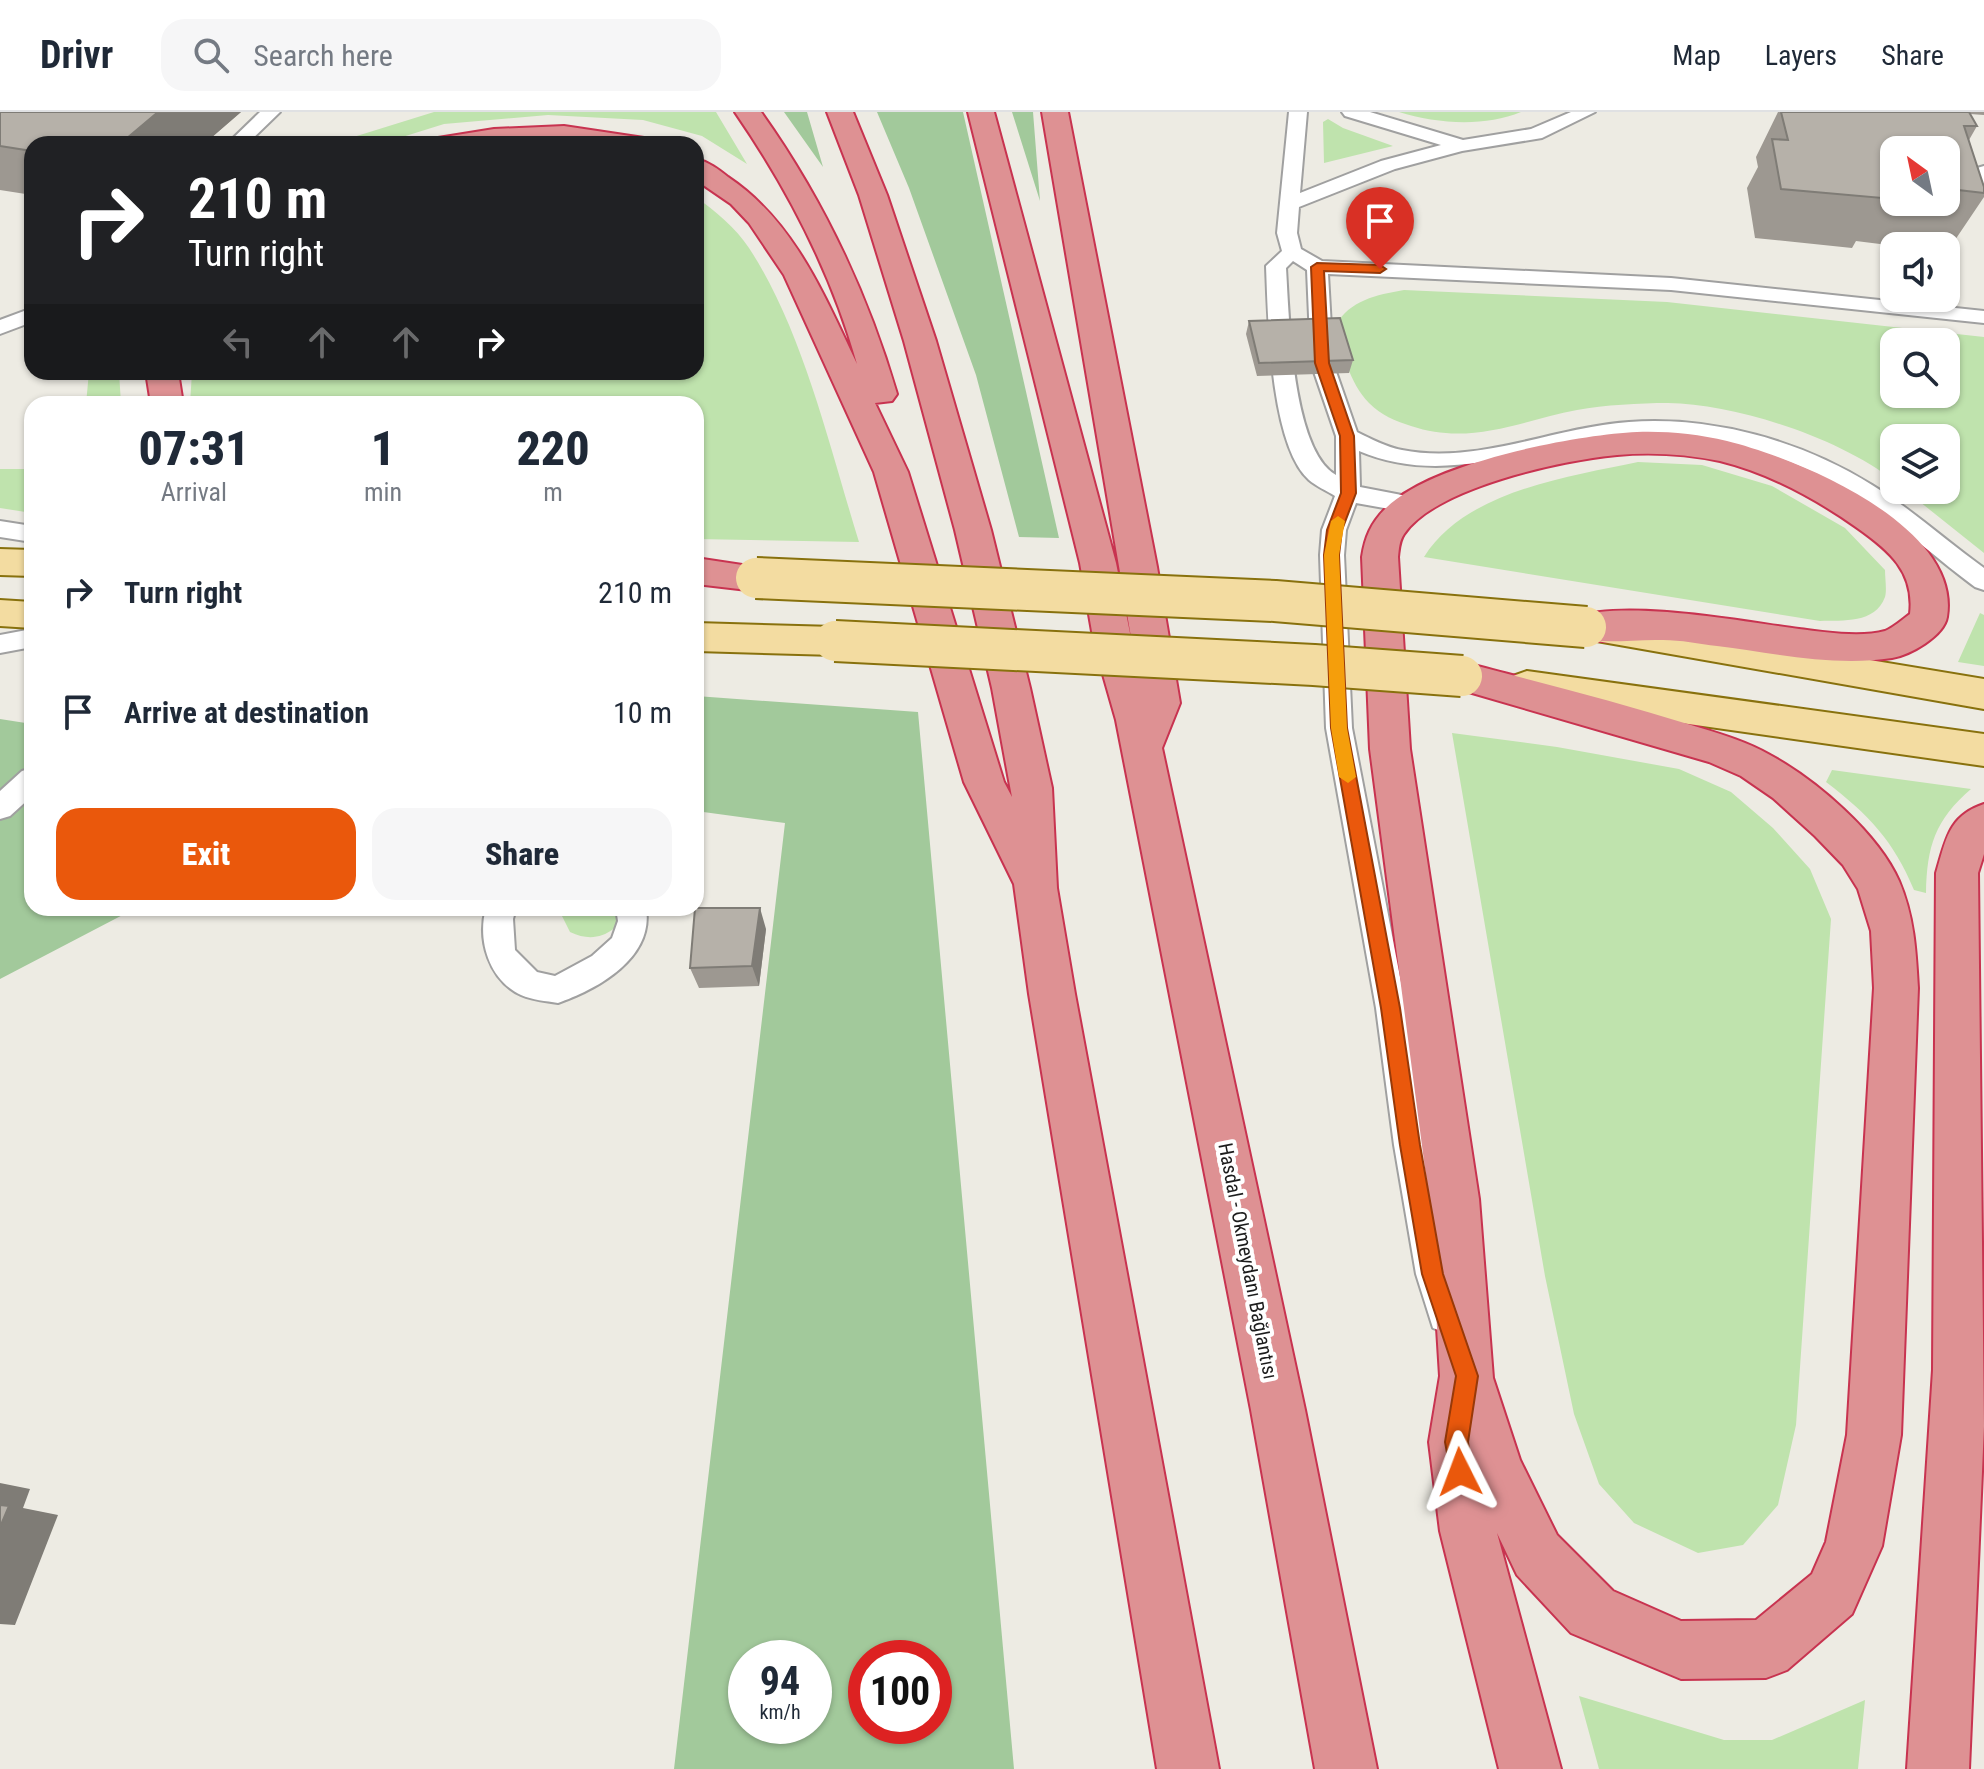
<!DOCTYPE html>
<html lang="en">
<head>
<meta charset="utf-8">
<style>
  :root { --surface:#fff; --page:#f6f6f7; --text:#1f2937; --muted:#747a83; --line:#e0e1e3; --accent:#ea580c }
  body { margin:0; font-family:"Roboto Condensed",sans-serif; background:var(--page); color:var(--text); height:100vh; display:flex; flex-direction:column; font-size:30px; white-space:nowrap }
  * { box-sizing:border-box; margin:0 }
  p { font-size:26px; color:var(--muted) }
  .icon { flex:none; width:44px; height:44px; fill:none; stroke:currentColor; stroke-width:2; stroke-linecap:round; stroke-linejoin:round }
  .map { position:relative; flex:1; overflow:hidden }
  .details { position:absolute; left:24px; top:284px; width:680px; height:520px; display:flex; flex-direction:column; background:var(--surface); border-radius:24px; box-shadow:0 2px 6px #0004 }
  .details>* { flex:none }
  .hud { position:absolute; left:24px; top:24px; width:680px; height:244px; border-radius:24px; box-shadow:0 2px 6px #0004; background:#202124; color:#fff; overflow:hidden }
  .needle { width:52px; rotate:327deg }
  .tools { position:absolute; left:1880px; top:24px; display:grid; gap:16px }
  .tools a { display:grid; place-items:center; width:80px; height:80px; border-radius:16px; background:var(--surface); box-shadow:0 2px 6px #0004; font-size:40px }
  .speed { position:absolute; left:728px; top:1528px; display:flex; gap:16px; font-size:40px; font-weight:700; text-align:center }
  .speed>* { display:grid; place-content:center; width:104px; height:104px; border-radius:50%; background:var(--surface); box-shadow:0 2px 6px #0004; line-height:1 }
  .speed small { font-size:20px; font-weight:400 }
  .speed .limit { border:12px solid #d22; background:#fff; color:#111 }
  .pin { position:absolute; display:grid; place-items:center; width:68px; height:68px; color:#fff; margin:-82px -34px; border-radius:50% 50% 50% 0; rotate:-45deg; box-shadow:0 0 8px #0007 }
  .pin .icon { rotate:45deg }
  .me { position:absolute; width:88px; margin:-44px; rotate:357deg; stroke-linejoin:round; filter:drop-shadow(0 0 6px #0008) }
  .turn { display:flex; align-items:center; gap:28px; height:168px; padding:0 32px; font-size:36px }
  .turn .icon { width:104px; height:104px; stroke-width:2.5 }
  .turn b { display:block; font-size:56px; line-height:68px }
  .lanes { display:flex; align-items:center; height:76px; padding:0 32px; background:#0003; justify-content:center; gap:40px; direction:ltr }
  .lanes .off { opacity:.35 }
  .eta { display:flex; justify-content:space-evenly; align-items:center; height:136px; text-align:center }
  .eta b { font-size:48px; font-weight:800; line-height:56px }
  .button { display:flex; gap:16px; margin-top:auto; padding:16px 32px }
  .button a { flex:1; height:92px; border-radius:24px; background:var(--accent); color:#fff; font-size:32px; font-weight:800; line-height:92px; text-align:center }
  .button a+a { background:var(--page); color:var(--text) }
  ul { padding:0; list-style:none }
  li { display:flex; align-items:center; gap:24px; height:120px; padding:0 32px }
  li div { flex:1 }
  li b { display:block; font-size:30px }
  li em { font-style:normal }
  header { display:flex; align-items:center; gap:48px; box-sizing:border-box; height:112px; padding:0 40px; background:var(--surface); border-bottom:2px solid var(--line) }
  header strong { font-size:38px }
  nav { display:flex; gap:44px; margin-inline-start:auto; font-size:28px }
  .search { width:560px; height:72px; background:var(--page); display:flex; align-items:center; gap:20px; box-sizing:border-box; padding:0 28px; border-radius:24px; color:var(--muted); font-size:30px }
  .map>svg:first-child { display:block }
  .grass { fill:#bfe3ad; fill-rule:evenodd }
  .forest { fill:#a2c99b; fill-rule:evenodd }
  .lines { fill:none; stroke-linecap:round; stroke-linejoin:round }
  .service-casing { stroke:#a0a0a0; stroke-width:4 }
  .primary-casing { stroke:#88710d; stroke-width:4 }
  .motorway-casing { stroke:#c83350; stroke-width:4 }
  .service { fill:#fff; fill-rule:evenodd }
  .primary { fill:#f3dca1; fill-rule:evenodd }
  .motorway { fill:#de9193; fill-rule:evenodd }
  .primary-bridge-casing { stroke:#88710d; stroke-width:44; stroke-linecap:butt }
  .primary-bridge { stroke:#f3dca1; stroke-width:40 }
  .wall { fill:#9d9891; fill-rule:evenodd }
  .shaded-wall { fill:#7f7c76 }
  .building { fill:#b6b1a9; stroke:#7f7c76; stroke-width:2 }
  .route { fill:#ea580c; stroke:#983908; stroke-width:2 }
  .slow { fill:#f59e0b }
  .labels { text-anchor:middle; dominant-baseline:central; stroke-width:8; stroke-linejoin:round; paint-order:stroke }
  .street-label { font-size:20px; fill:#1c1c1c; stroke:#fff }
</style>
</head>
<body>
<header>
<strong>Drivr</strong>
<div class="search"><svg class="icon" aria-label="search" viewBox="0 0 24 24"><circle cx="10" cy="10" r="6"/><path d="M15 15l6 6"/></svg>Search here</div>
<nav><a>Map</a><a>Layers</a><a>Share</a></nav>
</header>
<div class="map">
<svg width="1984" height="1657" viewBox="0 0 1984 1657">
  <rect width="100%" height="100%" fill="#edebe3"/>
  <!-- grass -->
  <path class="grass" d="M434 0H716L747 52 702 24 643 8 548 3 444 12 380 32H331Z
    M1399 0H1521C1485 15 1437 12 1399 0Z
    M1328 7 1343 16 1393 34 1324 51 1323 10Z
    M696 85C715 99 736 116 749 136 803 218 830 337 859 430L696 427V292H190L192 260H696Z
    M1404 178 1667 190 1984 225V441L1905 378H1946V326H1894V369C1840 326 1736 292 1668 291 1639 291 1605 293 1577 298 1520 309 1470 334 1411 314 1395 309 1381 303 1369 291 1349 270 1343 241 1335 214 1350 188 1376 183 1404 178ZM1894 230H1946V282H1894Z
    M89 260H119L121 292H86Z
    M1638 350 1702 353 1772 374 1845 416 1885 458C1885 466 1887 478 1885 485 1875 512 1843 508 1820 509L1424 445C1465 379 1567 365 1638 350Z
    M0 357H32V401L0 396Z
    M1980 501 1984 503V554L1958 550Z
    M1452 621 1557 635 1679 657 1731 680 1773 716 1810 757 1831 807 1796 1313 1778 1393 1743 1433 1698 1441 1634 1411 1599 1372 1574 1302 1545 1164Z
    M1832 658 1971 677C1935 708 1927 734 1926 781L1914 778C1893 728 1869 703 1826 670Z
    M562 796H630C617 820 597 833 570 820L562 804Z
    M1579 1584 1724 1628H1772L1865 1588 1858 1657H1599Z"/>
  <!-- forest -->
  <path class="forest" d="M784 0H807L823 55Z
    M877 0H963L1059 426 1019 425 976 263 909 76Z
    M1012 0H1033L1040 89Z
    M696 584 918 600 1014 1657H674L785 711 696 699ZM746 1546H814V1614H746ZM866 1546H934V1614H866Z
    M0 607 32 612V796H136L0 867Z"/>
  <g class="lines">
    <defs>
      <path id="service" d="M260 0H280L247 32H227Z
        M1289 0H1307L1300 81 1381 49 1441 33 1345 4 1342 0H1370L1463 28 1531 17 1571 0H1595L1542 26 1462 39 1395 57 1299 95 1297 121 1301 137 1322 149 1671 166 1984 199V211L1671 178 1328 162 1333 251 1357 320C1371 327 1386 335 1402 338 1477 353 1555 315 1629 310 1713 304 1802 329 1872 373 1912 397 1946 429 1984 456V478L1975 475C1936 446 1900 413 1859 386 1785 337 1692 315 1603 327 1521 338 1441 374 1359 339L1360 375 1412 385 1420 387 1424 393 1420 399 1412 401 1356 391 1346 418 1344 443 1352 616 1406 896 1426 1033 1450 1162 1464 1203 1459 1216 1446 1221 1433 1216 1416 1162 1394 1033 1376 896 1326 616 1320 443 1322 418 1335 384C1327 379 1316 374 1309 368 1270 333 1268 204 1266 154L1282 139 1277 121ZM1293 149 1307 158 1311 251 1336 324V363C1292 338 1289 204 1286 156Z
        M1984 54V79L1977 77 1969 67 1977 56Z
        M32 196V210L0 222V208Z
        M0 409 32 414V430L0 425Z
        M32 517V535L0 541V523Z
        M32 656V684L10 704 0 707V679L22 659Z
        M486 796H516L513 807 515 838 537 860 555 864 592 844 612 826 618 809 616 796H646C654 846 598 877 558 891 546 889 532 888 521 883 489 868 477 828 486 796Z"/>
      <path id="primary" d="M0 437 32 438V464L0 463Z
        M0 488 32 490V516L0 514Z
        M1604 504 1984 567V597L1591 528 1585 518 1591 508Z
        M696 511 835 515 848 519 854 529 848 539 835 543 696 539Z
        M1527 559 1984 622V654L1527 589 1513 584 1508 574 1513 564Z"/>
      <path id="motorway" d="M735 0H761C823 87 867 180 897 282L892 289 875 291 908 360 1004 670 1012 685 992 576 955 418 904 229 859 83 827 0H853L887 83 936 229 991 418 1030 576 1052 676 1057 776 1075 882 1219 1657H1157L1029 882 1014 772 964 670 874 360 784 163 749 111 731 92 696 68V47C709 50 718 57 728 65 794 109 824 183 857 252 832 162 788 77 735 0Z
        M968 0H994L1116 451 1132 531 1042 0H1068L1157 455 1180 591 1162 636 1305 1298 1377 1657H1315L1251 1298 1116 608 1094 531 1080 451Z
        M564 14 644 26 648 32H434L438 26 494 17Z
        M146 260H178L183 292H151Z
        M1637 320C1667 319 1697 322 1727 329 1796 346 1962 413 1947 505 1944 524 1910 543 1892 546 1834 555 1774 541 1717 534 1699 532 1681 528 1663 528 1633 527 1601 533 1573 525L1567 515 1573 505C1630 488 1738 509 1799 517 1825 520 1859 526 1885 519 1893 516 1903 507 1910 502 1915 460 1889 438 1856 415 1816 387 1769 361 1720 349 1686 342 1651 340 1617 343 1563 348 1436 375 1404 422 1399 429 1399 437 1398 445L1410 637 1479 1087 1493 1266 1520 1348 1557 1423 1613 1479 1681 1509 1756 1508 1812 1462 1826 1430 1847 1323 1874 876 1871 819 1858 777 1843 753 1815 724 1773 686 1741 664 1709 650 1448 574 1443 564 1448 554 1462 550C1538 570 1615 589 1691 613 1717 621 1746 629 1770 643 1816 668 1878 721 1899 769 1914 804 1916 839 1918 876L1901 1323 1882 1434 1852 1502 1787 1558 1766 1566 1681 1567 1571 1521 1517 1463 1497 1421 1561 1657H1499L1440 1419 1429 1330 1440 1264 1429 1087 1370 637 1362 445C1365 425 1371 411 1386 396 1431 351 1573 323 1637 320Z
        M696 446 769 457 774 466 769 475 756 479 696 472Z
        M1984 692V742L1978 761 1984 1314 1969 1657H1907L1933 1258 1936 761C1946 728 1948 704 1984 692Z"/>
    </defs>
    <!-- service casing -->
    <use href="#service" class="service-casing"/>
    <!-- primary casing -->
    <use href="#primary" class="primary-casing"/>
    <!-- motorway casing -->
    <use href="#motorway" class="motorway-casing"/>
    <!-- service -->
    <use href="#service" class="service"/>
    <!-- primary -->
    <use href="#primary" class="primary"/>
    <!-- motorway -->
    <use href="#motorway" class="motorway"/>
    <defs>
      <path id="primary-bridge" d="M756 466 1275 489 1586 515
        M835 529 1314 553 1462 564"/>
    </defs>
    <!-- primary-bridge casing -->
    <use href="#primary-bridge" class="primary-bridge-casing"/>
    <!-- primary-bridge -->
    <use href="#primary-bridge" class="primary-bridge"/>
  </g>
  <!-- wall -->
  <path class="wall" d="M0 0H241L204 32H32V83L0 78Z
    M1778 0H1984V3L1970 2 1977 14 1969 28 1984 75V85L1953 131 1927 128 1923 134H1896L1856 129 1852 136 1755 126 1747 76 1758 55 1756 45ZM1894 38H1946V90H1894Z
    M1249 209 1353 248 1349 261 1257 264 1246 222Z
    M766 817 759 874 699 876 690 856Z"/>
  <!-- shaded-wall -->
  <path class="shaded-wall" d="M158 0H241L204 32H120Z
    M760 796 766 817 759 874 752 854Z
    M0 1371 30 1377 23 1396 58 1403 15 1513 0 1512Z"/>
  <!-- building -->
  <path class="building" d="M0 0H158L120 32H32V39L0 34Z
    M1781 0H1969L1977 14H1964L1984 75V81L1949 77 1953 87H1946V38H1894V80L1881 79 1882 86 1781 77 1772 27 1788 28Z
    M1340 206 1353 248 1259 251 1249 209Z
    M695 796H760L752 854 690 856Z
    M0 1393 9 1394 0 1415Z"/>
  <!-- route -->
  <path class="route" d="M1317 151 1380 153 1386 157 1380 161 1324 159 1329 251 1354 324 1356 381 1342 418 1339 443 1347 616 1400 896 1420 1033 1443 1162 1478 1264 1468 1330 1472 1360 1468 1368 1460 1371 1452 1368 1445 1330 1456 1264 1422 1162 1400 1033 1381 896 1331 616 1324 443 1327 418 1341 381 1340 324 1315 251 1311 155Z"/>
  <!-- slow -->
  <path class="slow" d="M1338 404 1345 409 1339 443 1347 616 1356 665 1348 671 1339 665 1331 616 1324 443 1331 409Z"/>
  <g class="labels">
    <!-- street labels -->
    <g class="street-label">
      <text transform="translate(1248 1149) rotate(79)">Hasdal - Okmeydanı Bağlantısı</text>
    </g>
  </g>
</svg>
<div class="tools">
<a><svg class="needle" viewBox="-14 -14 28 28"><path d="M0-13l5 13h-10z" fill="#e53935"/><path d="M0 13l5-13h-10z" fill="#747a83"/></svg></a>
<a><svg class="icon" aria-label="sound" viewBox="0 0 24 24"><path d="M4 9h4l5-4v14l-5-4H4zM17 9q2 3 0 6"/></svg></a>
<a><svg class="icon" aria-label="search" viewBox="0 0 24 24"><circle cx="10" cy="10" r="6"/><path d="M15 15l6 6"/></svg></a>
<a><svg class="icon" aria-label="layers" viewBox="0 0 24 24"><path d="M12 4l9 5-9 5-9-5zM3 14l9 5 9-5"/></svg></a>
</div>
<div class="speed"><div>94<small>km/h</small></div><div class="limit">100</div></div>
<div class="pin" style="left:1380px;top:157px;background:#d93025"><svg class="icon" aria-label="arrive" viewBox="0 0 24 24"><path d="M6 21V4h12l-3 4 3 4H6"/></svg></div>
<svg class="me" style="left:1460px;top:1360px" viewBox="-20 -20 40 40"><path d="M0-17L14 15 0 8-14 15z" fill="#ea580c" stroke="#fff" stroke-width="4"/></svg>
<div class="hud">
<div class="turn"><svg class="icon" aria-label="right" viewBox="0 0 24 24"><path d="M7 20v-9h11M14 6l5 5-5 5"/></svg><div><b>210 m</b>Turn right</div></div>
<div class="lanes"><svg class="icon off" aria-label="left" viewBox="0 0 24 24"><path d="M17 20v-9H6M10 6l-5 5 5 5"/></svg><svg class="icon off" aria-label="ahead" viewBox="0 0 24 24"><path d="M12 20V5M6 11l6-6 6 6"/></svg><svg class="icon off" aria-label="ahead" viewBox="0 0 24 24"><path d="M12 20V5M6 11l6-6 6 6"/></svg><svg class="icon" aria-label="right" viewBox="0 0 24 24"><path d="M7 20v-9h11M14 6l5 5-5 5"/></svg></div>
</div>
<section class="details">
<div class="eta">
<div><b>07:31</b><p>Arrival</p></div>
<div><b>1</b><p>min</p></div>
<div><b>220</b><p>m</p></div>
</div>
<ul>
<li><svg class="icon" aria-label="right" viewBox="0 0 24 24"><path d="M7 20v-9h11M14 6l5 5-5 5"/></svg><div><b>Turn right</b></div><em>210 m</em></li>
<li><svg class="icon" aria-label="arrive" viewBox="0 0 24 24"><path d="M6 21V4h12l-3 4 3 4H6"/></svg><div><b>Arrive at destination</b></div><em>10 m</em></li>
</ul>
<div class="button"><a>Exit</a><a>Share</a></div>
</section>
</div>
</body>
</html>
